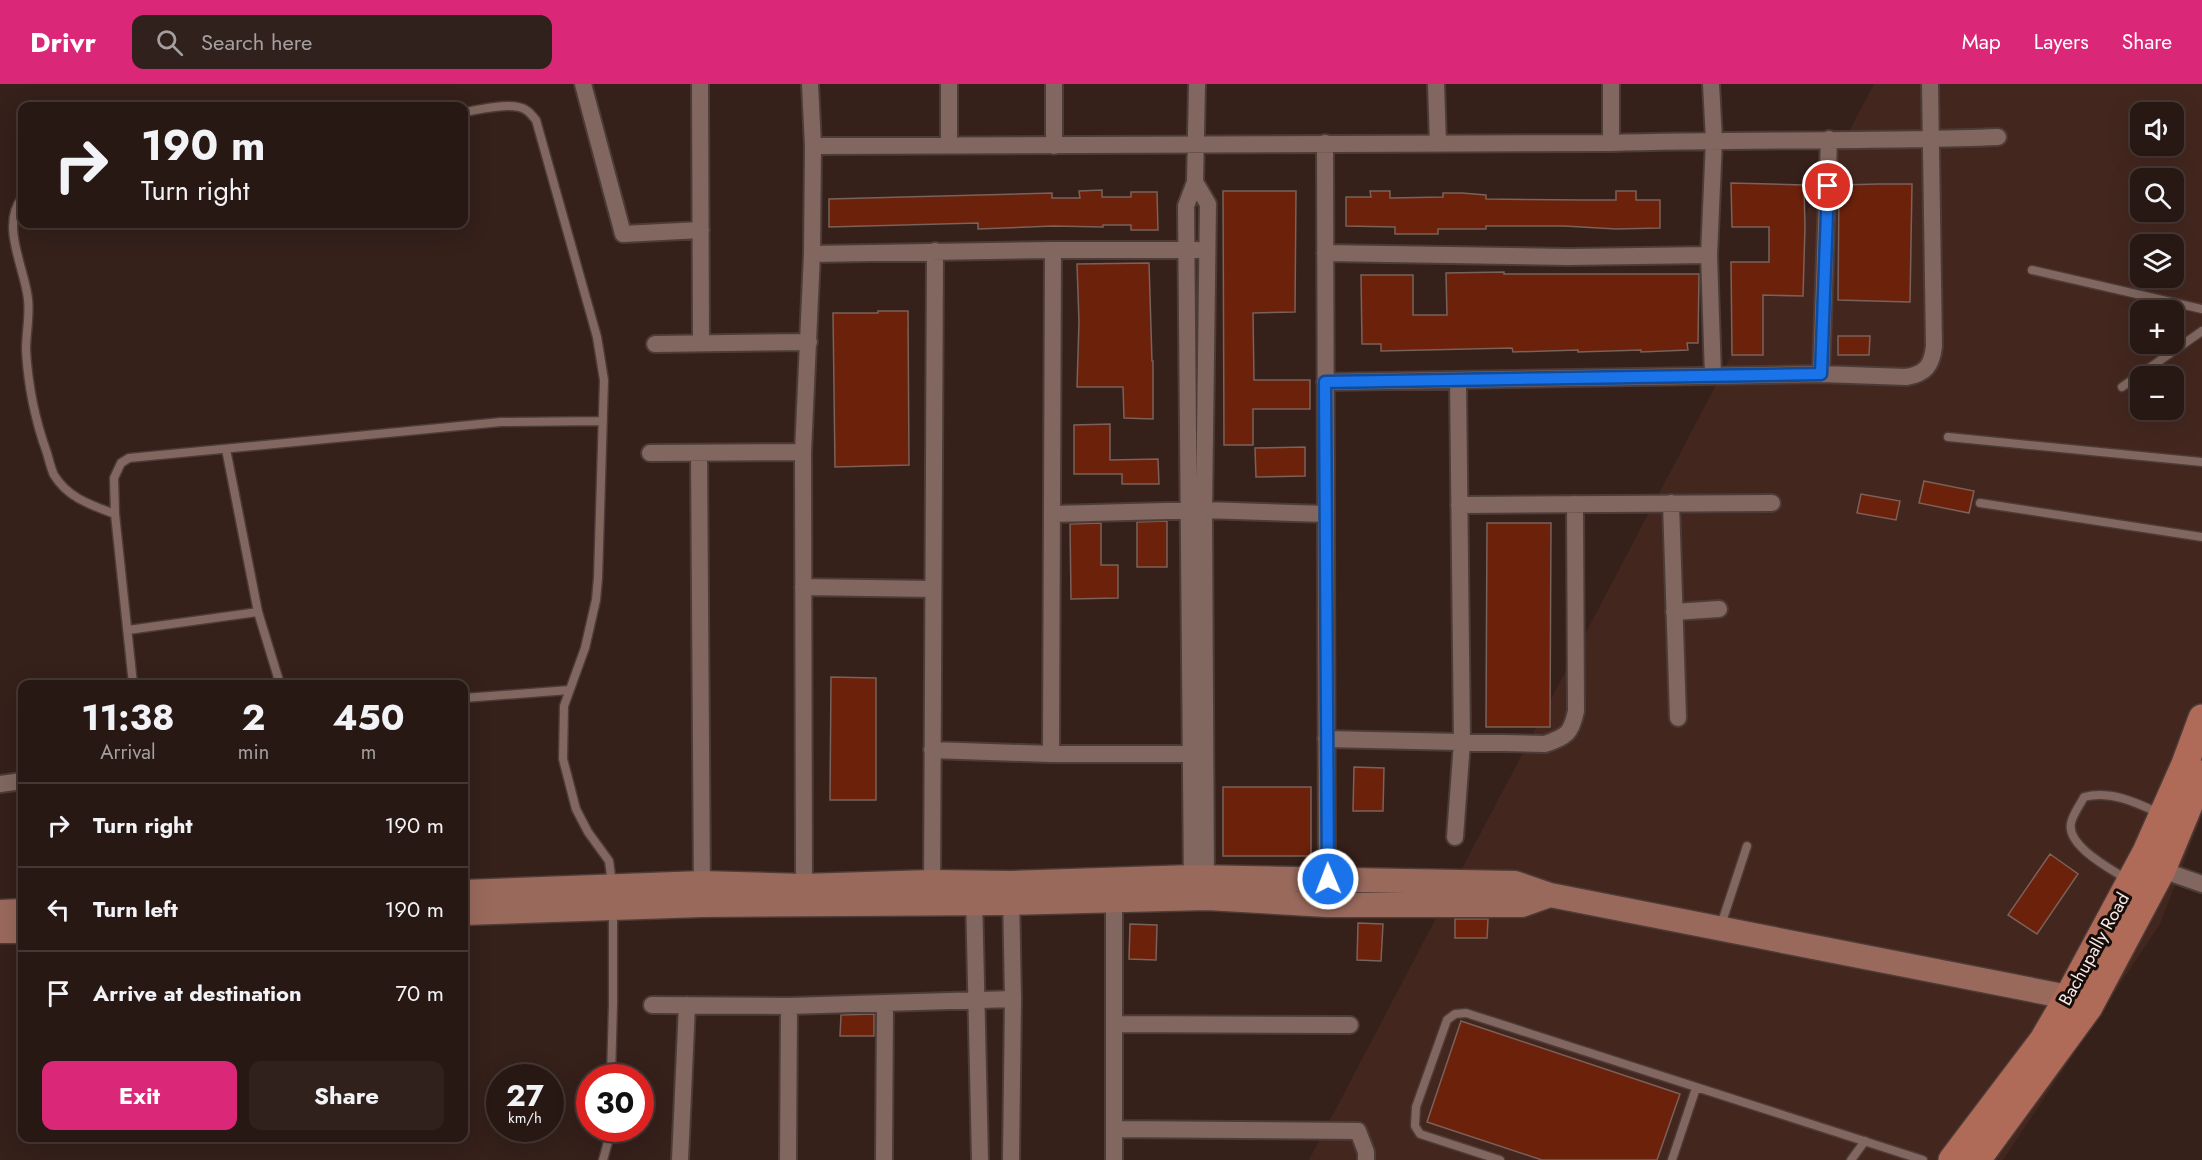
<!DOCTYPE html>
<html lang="en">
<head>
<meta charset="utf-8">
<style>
  :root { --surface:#281814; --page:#30211d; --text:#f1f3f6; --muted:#a5a0a0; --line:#443734; --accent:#db2777 }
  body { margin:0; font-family:Jost,sans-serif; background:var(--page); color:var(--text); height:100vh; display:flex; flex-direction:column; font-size:22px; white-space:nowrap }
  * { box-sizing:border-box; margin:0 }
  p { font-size:20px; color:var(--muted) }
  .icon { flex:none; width:33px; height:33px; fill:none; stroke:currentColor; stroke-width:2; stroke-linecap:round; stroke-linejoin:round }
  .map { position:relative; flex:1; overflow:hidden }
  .details { position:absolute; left:18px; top:596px; width:450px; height:462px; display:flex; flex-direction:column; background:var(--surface); border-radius:12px; box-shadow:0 6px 24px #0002,0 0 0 2px var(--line) }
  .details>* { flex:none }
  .top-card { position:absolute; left:18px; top:18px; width:450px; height:126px; border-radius:12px; box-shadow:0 6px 24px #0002,0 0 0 2px var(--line); background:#281814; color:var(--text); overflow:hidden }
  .controls { position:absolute; left:2130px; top:18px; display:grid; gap:12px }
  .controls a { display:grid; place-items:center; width:54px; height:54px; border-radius:12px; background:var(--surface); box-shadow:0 6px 24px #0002,0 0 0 2px var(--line); font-size:30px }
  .speed { position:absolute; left:486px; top:980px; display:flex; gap:12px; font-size:30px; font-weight:700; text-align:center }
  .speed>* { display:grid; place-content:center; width:78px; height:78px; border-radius:50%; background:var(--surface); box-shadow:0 6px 24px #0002,0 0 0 2px var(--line); line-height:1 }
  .speed small { font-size:15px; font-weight:400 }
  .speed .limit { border:9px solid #d22; background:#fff; color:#111 }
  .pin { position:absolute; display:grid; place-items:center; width:51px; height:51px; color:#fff; margin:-26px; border:3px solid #fff; border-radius:50%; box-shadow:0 2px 6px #0007 }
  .me { position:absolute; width:66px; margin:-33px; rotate:359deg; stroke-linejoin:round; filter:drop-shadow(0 0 4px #0008) }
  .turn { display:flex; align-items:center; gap:21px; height:126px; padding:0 24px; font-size:27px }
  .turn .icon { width:78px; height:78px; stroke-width:2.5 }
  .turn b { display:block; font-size:42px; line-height:51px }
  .eta { display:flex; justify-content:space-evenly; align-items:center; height:102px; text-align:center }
  .eta b { font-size:36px; font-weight:700; line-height:42px }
  .action { display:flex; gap:12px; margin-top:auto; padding:12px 24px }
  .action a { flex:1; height:69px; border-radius:12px; background:var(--accent); color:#fff; font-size:24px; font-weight:700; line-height:69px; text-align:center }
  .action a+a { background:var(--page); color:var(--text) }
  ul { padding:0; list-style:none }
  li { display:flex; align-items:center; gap:18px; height:84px; padding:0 24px; border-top:2px solid var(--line) }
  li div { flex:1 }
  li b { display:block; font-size:22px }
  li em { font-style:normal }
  header { display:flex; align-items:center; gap:36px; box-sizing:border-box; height:84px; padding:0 30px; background:var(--accent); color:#fff }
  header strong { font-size:28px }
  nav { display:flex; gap:33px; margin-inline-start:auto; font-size:21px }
  .search { width:420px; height:54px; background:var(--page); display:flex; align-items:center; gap:15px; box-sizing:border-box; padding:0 21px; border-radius:12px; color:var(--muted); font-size:22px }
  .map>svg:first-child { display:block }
  .built { fill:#43271f; fill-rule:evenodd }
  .building { fill:#6c210b; stroke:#7a615a; stroke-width:1.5 }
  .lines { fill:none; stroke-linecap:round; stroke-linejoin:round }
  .lane-casing { stroke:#4d3b37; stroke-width:11 }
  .street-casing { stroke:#4d3b37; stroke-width:20 }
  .secondary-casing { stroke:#4d3b37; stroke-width:27 }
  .primary-casing { stroke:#4d3b37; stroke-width:30 }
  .lane { stroke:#816760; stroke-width:8 }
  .street { stroke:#816760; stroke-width:16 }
  .secondary { stroke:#99695c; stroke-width:24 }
  .primary { stroke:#b06b58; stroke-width:27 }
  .route-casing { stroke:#114b97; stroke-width:15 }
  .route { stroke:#1a73e8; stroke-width:10 }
  .labels { text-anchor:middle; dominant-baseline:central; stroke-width:6; stroke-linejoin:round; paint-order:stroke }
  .street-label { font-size:18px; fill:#faebe7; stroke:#160d0a }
</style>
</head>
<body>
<header>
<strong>Drivr</strong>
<div class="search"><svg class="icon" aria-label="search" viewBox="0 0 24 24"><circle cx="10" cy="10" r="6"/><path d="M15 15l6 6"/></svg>Search here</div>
<nav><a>Map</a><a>Layers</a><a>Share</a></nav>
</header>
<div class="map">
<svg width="2202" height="1076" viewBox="0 0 2202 1076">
  <rect width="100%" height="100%" fill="#35201a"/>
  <!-- built -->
  <path class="built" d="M1874 0H2202V731L2160 840 2003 1076H1309ZM2140 28H2174V62H2140ZM2140 94H2174V128H2140ZM2140 160H2174V194H2140ZM2140 226H2174V260H2140ZM2140 292H2174V326H2140Z"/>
  <!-- building -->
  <path class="building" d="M1731 99 1804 101 1805 143 1803 212 1763 211V271H1732L1731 178H1769V143H1732Z
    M1879 100H1912L1910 218 1838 216 1839 101Z
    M1102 106V113H1131V108H1157L1158 146H1131V141H1103V143L1053 142 978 145V139L829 143V115L1052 109V114H1080L1079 107Z
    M1223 107H1296L1295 228 1253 229 1254 296H1310V325H1253V361H1224Z
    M1370 107H1390V114L1443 113V109H1462L1486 111V115L1583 116H1616V107H1636V116H1660V144L1616 145 1564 142H1486V145H1438V150H1395V143L1346 142V113H1371Z
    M1149 179 1152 277H1153V335L1124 334 1123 303H1077L1079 238 1077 180Z
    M1504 188V190H1699L1698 259H1687L1688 266 1641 268V266L1578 268V266L1513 268 1512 264 1381 267V260H1362L1361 191H1413V231H1447L1446 189Z
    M878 227H908L909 381 835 383 833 229H878Z
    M1838 252H1870L1869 271H1838Z
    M1110 340V376L1158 375 1159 400H1122V390H1074V341Z
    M1305 363V392L1256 393 1255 364Z
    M1924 397 1974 407 1969 429 1919 419Z
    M1861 410 1900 417 1896 436 1857 429Z
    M1167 437V483H1137V438Z
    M1101 439V481H1118V514L1071 515 1070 440Z
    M1487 439H1551L1550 643H1486Z
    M831 593 876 594V716H830Z
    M1354 683 1384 684 1383 727H1353Z
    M1223 703H1311V772H1223Z
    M2050 770 2078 790 2037 850 2008 831Z
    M1455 835H1488L1487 854H1455Z
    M1358 839 1383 840 1381 877 1357 876Z
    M1130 840 1157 841 1156 876 1129 875Z
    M874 930V952H840L841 931Z
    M1461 937 1680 1010 1657 1076H1542L1427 1038Z"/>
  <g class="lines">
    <defs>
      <path id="lane" d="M464 28C479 26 512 17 526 26 530 28 533 33 536 36L597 253 604 296 598 494 596 516 585 564 564 622 563 675 576 725 588 748 609 777 612 799
        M22 114C0 141 25 185 28 215 30 232 26 249 26 266 28 301 35 336 47 369 49 376 51 385 54 391 68 414 91 421 115 430
        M2032 186 2202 225
        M2122 303 2202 247
        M1948 353 2202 378
        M226 365 258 528 280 600
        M1980 419 2202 453
        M128 546 258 528
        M133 600 115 430 114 394 121 379 129 374 501 338 602 337
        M464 614 569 606
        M2128 796C2111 785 2066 762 2071 739 2073 730 2080 721 2084 713 2111 706 2137 719 2161 730
        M1720 844 1747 762
        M611 993 613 920V827
        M603 1076 608 1058 609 1044
        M1500 1076 1420 1050 1415 1042 1416 1023 1447 936 1455 930 1466 929 1923 1076
        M1672 1076 1696 1004
        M1851 1076 1865 1057"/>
      <path id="street" d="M583 0 623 150 701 146
        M700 0 701 259
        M949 0V61
        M1054 0V62
        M1436 0 1438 59
        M1611 0V59
        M1711 0 1714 56 1709 171 1713 292
        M1325 59 1327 821
        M813 62 1611 59C1740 55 1869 58 1998 53
        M1195 98 1208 120 1204 426 1206 802
        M1325 169 1568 173 1709 171
        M812 170 1053 166H1198
        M655 260 809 258
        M1821 290 1829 55
        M1325 298 1821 290 1906 293C1925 290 1932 282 1934 262L1930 0
        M650 369 803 368
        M699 369 702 808
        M1671 419 1678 634
        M1459 421 1772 419
        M1053 430 1204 426 1326 430
        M803 503 933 505
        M1674 528 1719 525
        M1326 655 1545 660C1567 652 1571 650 1576 627L1575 420
        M932 666 1051 670H1201
        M1051 670 1053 166
        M0 700 22 697
        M1455 753 1462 658 1458 296
        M2162 786 2202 800
        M1192 802 1186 122 1195 98 1197 0
        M932 808 935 167
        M1011 809 1013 915 1011 1076
        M974 810 980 1076
        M804 812 803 368 812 170 813 62 810 0
        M1114 815V1076
        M652 921 789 922 1013 915
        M1114 940 1350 941
        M1114 1045 1358 1047 1366 1068V1076
        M680 1076 687 921
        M788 1076 789 922
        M884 1076 885 919"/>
      <path id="secondary" d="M464 808 702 799 803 802 931 798 1011 799 1192 793 1515 799 1550 811 2068 913
        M0 828 22 827
        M464 829 702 821 1011 819 1207 814 1327 821H1522L1550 811
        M0 847H22"/>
      <path id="primary" d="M1952 1076 2043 956 2068 913 2146 768 2185 680 2202 634
        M1977 1076 2089 923 2162 786 2202 690"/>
    </defs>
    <!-- lane casing -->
    <use href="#lane" class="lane-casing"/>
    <!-- street casing -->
    <use href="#street" class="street-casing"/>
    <!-- secondary casing -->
    <use href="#secondary" class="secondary-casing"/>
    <!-- primary casing -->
    <use href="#primary" class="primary-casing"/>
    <!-- lane -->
    <use href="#lane" class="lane"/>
    <!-- street -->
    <use href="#street" class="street"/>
    <!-- secondary -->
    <use href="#secondary" class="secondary"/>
    <!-- primary -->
    <use href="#primary" class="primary"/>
  </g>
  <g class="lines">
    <defs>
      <path id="route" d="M1328 795 1325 298 1821 290 1828 102"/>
    </defs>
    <!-- route casing -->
    <use href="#route" class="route-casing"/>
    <!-- route -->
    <use href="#route" class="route"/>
  </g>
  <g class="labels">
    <!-- street labels -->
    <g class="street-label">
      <text transform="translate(2094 865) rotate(-61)">Bachupally Road</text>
    </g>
  </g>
</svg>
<div class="controls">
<a><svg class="icon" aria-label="sound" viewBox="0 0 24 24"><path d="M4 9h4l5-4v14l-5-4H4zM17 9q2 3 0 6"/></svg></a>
<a><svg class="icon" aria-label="search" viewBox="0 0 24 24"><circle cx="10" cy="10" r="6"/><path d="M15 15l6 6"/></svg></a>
<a><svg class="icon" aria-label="layers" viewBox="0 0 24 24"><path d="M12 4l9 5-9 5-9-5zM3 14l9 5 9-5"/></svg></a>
<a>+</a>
<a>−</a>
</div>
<div class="speed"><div>27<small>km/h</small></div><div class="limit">30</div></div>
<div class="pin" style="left:1828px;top:102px;background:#d93025"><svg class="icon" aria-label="arrive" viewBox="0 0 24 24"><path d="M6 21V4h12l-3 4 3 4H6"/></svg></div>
<svg class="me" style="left:1328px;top:795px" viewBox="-20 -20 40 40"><circle r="17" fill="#1a73e8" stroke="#fff" stroke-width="3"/><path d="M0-11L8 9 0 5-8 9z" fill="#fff"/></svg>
<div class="top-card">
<div class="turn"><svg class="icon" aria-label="right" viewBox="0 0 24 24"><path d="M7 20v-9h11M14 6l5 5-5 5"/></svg><div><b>190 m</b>Turn right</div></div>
</div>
<section class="details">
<div class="eta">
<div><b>11:38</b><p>Arrival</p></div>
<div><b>2</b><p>min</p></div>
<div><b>450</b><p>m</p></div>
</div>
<ul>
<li><svg class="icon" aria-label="right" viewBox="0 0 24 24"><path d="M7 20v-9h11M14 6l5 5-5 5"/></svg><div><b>Turn right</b></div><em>190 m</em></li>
<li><svg class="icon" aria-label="left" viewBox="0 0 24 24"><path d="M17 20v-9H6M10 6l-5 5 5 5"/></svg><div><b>Turn left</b></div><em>190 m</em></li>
<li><svg class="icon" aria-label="arrive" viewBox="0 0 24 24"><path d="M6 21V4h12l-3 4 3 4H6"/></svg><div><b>Arrive at destination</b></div><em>70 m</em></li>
</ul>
<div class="action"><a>Exit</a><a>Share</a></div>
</section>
</div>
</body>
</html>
